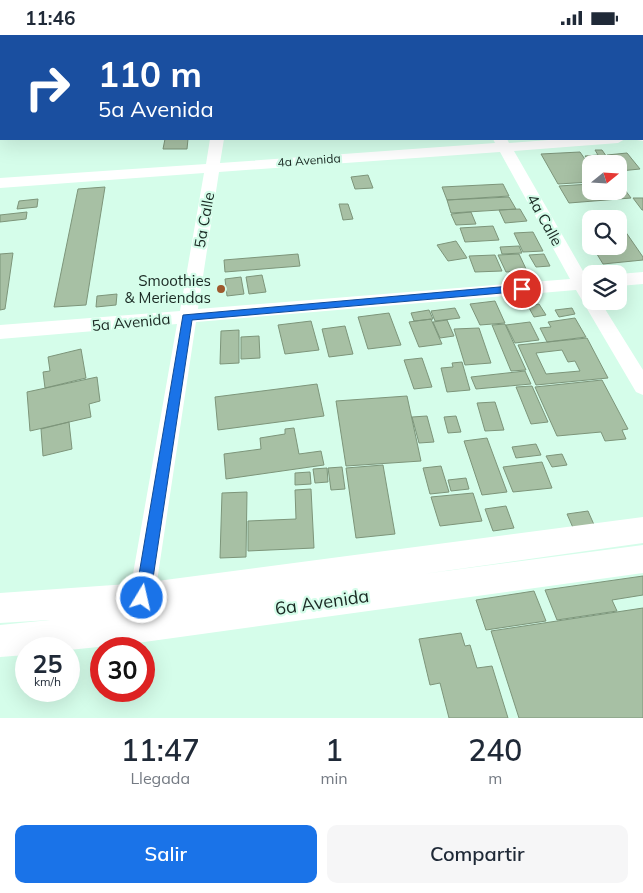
<!DOCTYPE html>
<html lang="es">
<head>
<meta charset="utf-8">
<style>
  :root { --surface:#fff; --page:#f6f6f7; --text:#1f2937; --muted:#747a83; --accent:#1a73e8 }
  body { margin:0; font-family:Mulish,sans-serif; background:var(--page); color:var(--text); height:100vh; display:flex; flex-direction:column; font-size:19px; white-space:nowrap }
  * { box-sizing:border-box; margin:0 }
  p { font-size:16px; color:var(--muted) }
  .icon { flex:none; width:28px; height:28px; fill:none; stroke:currentColor; stroke-width:2; stroke-linecap:round; stroke-linejoin:round }
  .map { position:relative; height:683px; overflow:hidden }
  .details { display:flex; flex-direction:column; background:var(--surface); flex:1 }
  .details>* { flex:none }
  .hud { position:absolute; left:0px; top:0px; width:644px; height:105px; box-shadow:0 5px 20px #0002; background:#1a4fa0; color:#fff; overflow:hidden }
  .needle { width:32px; rotate:72deg }
  .buttons { position:absolute; left:582px; top:120px; display:grid; gap:10px }
  .buttons a { display:grid; place-items:center; width:45px; height:45px; border-radius:10px; background:var(--surface); box-shadow:0 5px 20px #0002; font-size:25px }
  .speed { position:absolute; left:15px; top:602px; display:flex; gap:10px; font-size:25px; font-weight:700; text-align:center }
  .speed>* { display:grid; place-content:center; width:65px; height:65px; border-radius:50%; background:var(--surface); box-shadow:0 5px 20px #0002; line-height:1 }
  .speed small { font-size:12px; font-weight:400 }
  .speed .limit { border:8px solid #d22; background:#fff; color:#111 }
  .pin { position:absolute; display:grid; place-items:center; width:42px; height:42px; color:#fff; margin:-21px; border:2px solid #fff; border-radius:50%; box-shadow:0 1px 5px #0007 }
  .me { position:absolute; width:55px; margin:-28px; rotate:9deg; stroke-linejoin:round; filter:drop-shadow(0 0 4px #0008) }
  .turn { display:flex; align-items:center; gap:18px; height:105px; padding:0 15px; font-size:22px }
  .turn .icon { width:65px; height:65px; stroke-width:2.5 }
  .turn b { display:block; font-size:35px; line-height:42px }
  .eta { display:flex; justify-content:space-evenly; align-items:center; height:85px; text-align:center }
  .eta b { font-size:30px; font-weight:600; line-height:35px }
  .primary-button { display:flex; gap:10px; margin-top:auto; padding:10px 15px }
  .primary-button a { flex:1; height:58px; border-radius:10px; background:var(--accent); color:#fff; font-size:20px; font-weight:600; line-height:58px; text-align:center }
  .primary-button a+a { background:var(--page); color:var(--text) }
  .status { display:flex; justify-content:space-between; align-items:center; height:35px; padding:0 25px; background:var(--surface); direction:ltr }
  .status svg { height:14px; fill:currentColor }
  .map>svg:first-child { display:block }
  .building { fill:#a7c0a4; stroke:#7d957a; fill-rule:evenodd }
  .lines { fill:none; stroke-linecap:round; stroke-linejoin:round }
  .minor { fill:#fff; fill-rule:evenodd }
  .tertiary { fill:#fff; fill-rule:evenodd }
  .secondary { stroke:#fff; stroke-width:28 }
  .route { fill:#1a73e8; stroke:#114b97 }
  .poi-dot { fill:#9e592d; stroke:#d5fdea; stroke-width:2 }
  .labels { text-anchor:middle; dominant-baseline:central; stroke-width:4.5; stroke-linejoin:round; paint-order:stroke }
  .far-street-label { font-size:12px; fill:#192822; stroke:#d5fdea }
  .street-label { font-size:15px; fill:#192822; stroke:#d5fdea }
  .poi-label { font-size:15px; fill:#192822; stroke:#d5fdea; text-anchor:end }
  .near-street-label { font-size:18px; fill:#192822; stroke:#d5fdea }
</style>
</head>
<body>
<div class="status"><b>11:46</b><svg viewBox="0 0 49 12"><path d="M0 12V9h3v3zM5 12V6h3v6zM10 12V3h3v9zM15 12V0h3v12zM26 1h20v11H26zM47 4h2v5h-2z"/></svg></div>
<div class="map">
<svg width="643" height="683" viewBox="0 0 643 683">
  <rect width="100%" height="100%" fill="#d5fdea"/>
  <!-- building -->
  <path class="building" d="M165 104H188L187 114H163Z
    M595 115H602L611 128 591 129 585 121 598 120Z
    M580 117 591 133V147L558 149 541 119Z
    M627 118 640 134 620 136 619 129H614L607 120Z
    M368 140 373 153 355 154 351 142Z
    M619 147 631 163 569 168 559 151 591 149V156H619Z
    M503 149 509 161 447 165 442 152Z
    M105 152 86 270 54 272 78 154Z
    M509 162 516 174 451 178 447 165Z
    M633 163H643V175H642Z
    M38 164 37 172 17 174 19 166Z
    M339 169H348L353 184 343 185Z
    M520 174 527 186 505 188 499 175Z
    M27 177 26 184 0 187V180Z
    M471 177 476 189 456 190 451 179Z
    M493 191 499 205 465 207 460 193Z
    M625 196 643 222V225L603 229 592 211H619V197Z
    M533 197 543 216 523 217 514 198Z
    M456 206 467 223 448 226 437 210Z
    M519 211 522 218 502 219 500 212Z
    M13 218 5 274 0 275V219Z
    M298 219 300 231 225 237 224 225Z
    M519 219 527 236 506 237 498 220Z
    M544 219 550 231 536 232 529 220Z
    M495 220 502 236 475 237 469 221Z
    M262 240 266 257 249 259 246 242Z
    M241 242 244 259 227 261 225 244Z
    M117 259 116 270 96 272 97 261Z
    M495 266 505 288 480 290 470 269Z
    M539 269 546 280 534 282 528 271Z
    M455 273 460 283 435 286 431 276Z
    M572 273 575 279 559 282 555 275Z
    M429 275 433 284 414 286 411 278Z
    M389 278 401 310 368 314 358 282Z
    M575 283 586 302 547 307 540 293 551 292 548 287Z
    M431 284 442 309 419 312 409 287Z
    M447 285 454 301 440 303 433 287Z
    M311 286 319 315 285 319 278 290Z
    M530 287 539 305 515 308 506 290Z
    M505 289 526 335 511 336 492 290Z
    M345 291 353 319 329 322 322 294Z
    M479 293 491 328 465 330 454 294Z
    M239 295V328L220 329 221 296Z
    M259 301 260 323 241 324V302Z
    M587 303 608 343 536 350 518 310ZM562 315 568 327 575 326 580 336 546 339 536 318Z
    M81 314 86 343 45 353 43 337 50 336 48 322Z
    M422 323 432 352 414 354 404 325Z
    M462 327 470 355 447 357 441 333 453 332 452 328Z
    M525 336 531 349 476 354 471 342Z
    M97 342 100 366 89 369 91 382 30 396 27 357Z
    M602 345 628 394 622 395 626 404 605 406 601 397 557 401 535 352Z
    M317 349 324 381 218 395 215 362Z
    M532 351 548 387 531 389 516 352Z
    M407 361 421 426 346 431 336 366Z
    M495 367 504 395 485 396 477 368Z
    M427 381 434 407 419 408 412 382Z
    M456 381 461 397 448 398 444 382Z
    M69 387 72 414 43 421 41 394Z
    M294 393 299 419 321 416 324 430 226 444 224 419 261 414 260 403 285 399V394Z
    M487 403 507 457 482 460 464 406Z
    M536 409 541 420 516 423 512 412Z
    M562 419 567 430 552 432 546 421Z
    M542 427 552 453 513 457 503 432Z
    M383 430 395 499 356 503 346 433Z
    M441 431 449 457 430 459 423 433Z
    M342 432 345 454 331 455 328 433Z
    M327 433 328 447 315 448 313 434Z
    M310 437 311 449 295 450V438Z
    M466 443 469 454 451 456 448 445Z
    M311 454 314 513 248 516V486L296 484 295 455Z
    M247 457 246 522 220 523 222 458Z
    M473 458 482 486 440 491 431 462Z
    M506 471 514 493 493 496 485 474Z
    M588 476 595 492 574 495 567 479Z
    M643 541V560L612 565 617 576 557 585 545 555Z
    M534 556 546 586 486 595 476 565Z
    M643 573V683H519L491 596Z
    M461 598 465 611 470 610 477 633 492 631 508 683H449L440 648 430 650 419 604Z"/>
  <g class="lines">
    <!-- minor -->
    <path class="minor" d="M435 0H447L448 1H436Z
      M643 98V106L637 105 642 104Z
      M210 104H224L220 128 495 108 493 104H507L509 108 562 104H625L618 108 514 116 587 243 591 242V266H600L643 335V360L636 357 576 255 196 287 153 573 149 582 140 585 131 582 127 573 177 289 0 304V290L180 276 204 138 0 153V143L206 129ZM500 117 570 244 198 274 219 137Z
      M643 237V249L619 251V239Z"/>
    <!-- tertiary -->
    <path class="tertiary" d="M643 482V508L423 539 643 510V538L137 608 69 615 26 614V620L0 622V590L50 585 0 588V558L142 548Z"/>
    <!-- secondary -->
    <path class="secondary" d="M38 1 39 0
      M0 68 1 65"/>
  </g>
  <!-- route -->
  <path class="route" d="M522 250 525 251V256L192 285 150 563 147 568 142 570 137 568 135 563 183 280Z"/>
  <!-- markers -->
  <circle class="poi-dot" cx="221" cy="254" r="5"/>
  <g class="labels">
    <!-- far-street labels -->
    <g class="far-street-label">
      <text transform="translate(309 125) rotate(-4)">4a Avenida</text>
    </g>
    <!-- street labels -->
    <g class="street-label">
      <text transform="translate(204 185) rotate(-80)">5a Calle</text>
      <text transform="translate(545 185) rotate(61)">4a Calle</text>
      <text transform="translate(131 287) rotate(-5)">5a Avenida</text>
    </g>
    <!-- poi labels -->
    <g class="poi-label">
      <text x="211" y="245">Smoothies<tspan x="211" dy="17">&amp; Meriendas</tspan></text>
    </g>
    <!-- near-street labels -->
    <g class="near-street-label">
      <text transform="translate(322 567) rotate(-8)">6a Avenida</text>
    </g>
  </g>
</svg>
<div class="buttons">
<a><svg class="needle" viewBox="-14 -14 28 28"><path d="M0-13l5 13h-10z" fill="#e53935"/><path d="M0 13l5-13h-10z" fill="#747a83"/></svg></a>
<a><svg class="icon" aria-label="search" viewBox="0 0 24 24"><circle cx="10" cy="10" r="6"/><path d="M15 15l6 6"/></svg></a>
<a><svg class="icon" aria-label="layers" viewBox="0 0 24 24"><path d="M12 4l9 5-9 5-9-5zM3 14l9 5 9-5"/></svg></a>
</div>
<div class="speed"><div>25<small>km/h</small></div><div class="limit">30</div></div>
<div class="pin" style="left:522px;top:254px;background:#d93025"><svg class="icon" aria-label="arrive" viewBox="0 0 24 24"><path d="M6 21V4h12l-3 4 3 4H6"/></svg></div>
<svg class="me" style="left:142px;top:563px" viewBox="-20 -20 40 40"><circle r="17" fill="#1a73e8" stroke="#fff" stroke-width="3"/><path d="M0-11L8 9 0 5-8 9z" fill="#fff"/></svg>
<div class="hud">
<div class="turn"><svg class="icon" aria-label="right" viewBox="0 0 24 24"><path d="M7 20v-9h11M14 6l5 5-5 5"/></svg><div><b>110 m</b>5a Avenida</div></div>
</div>
</div>
<section class="details">
<div class="eta">
<div><b>11:47</b><p>Llegada</p></div>
<div><b>1</b><p>min</p></div>
<div><b>240</b><p>m</p></div>
</div>
<div class="primary-button"><a>Salir</a><a>Compartir</a></div>
</section>
</body>
</html>
